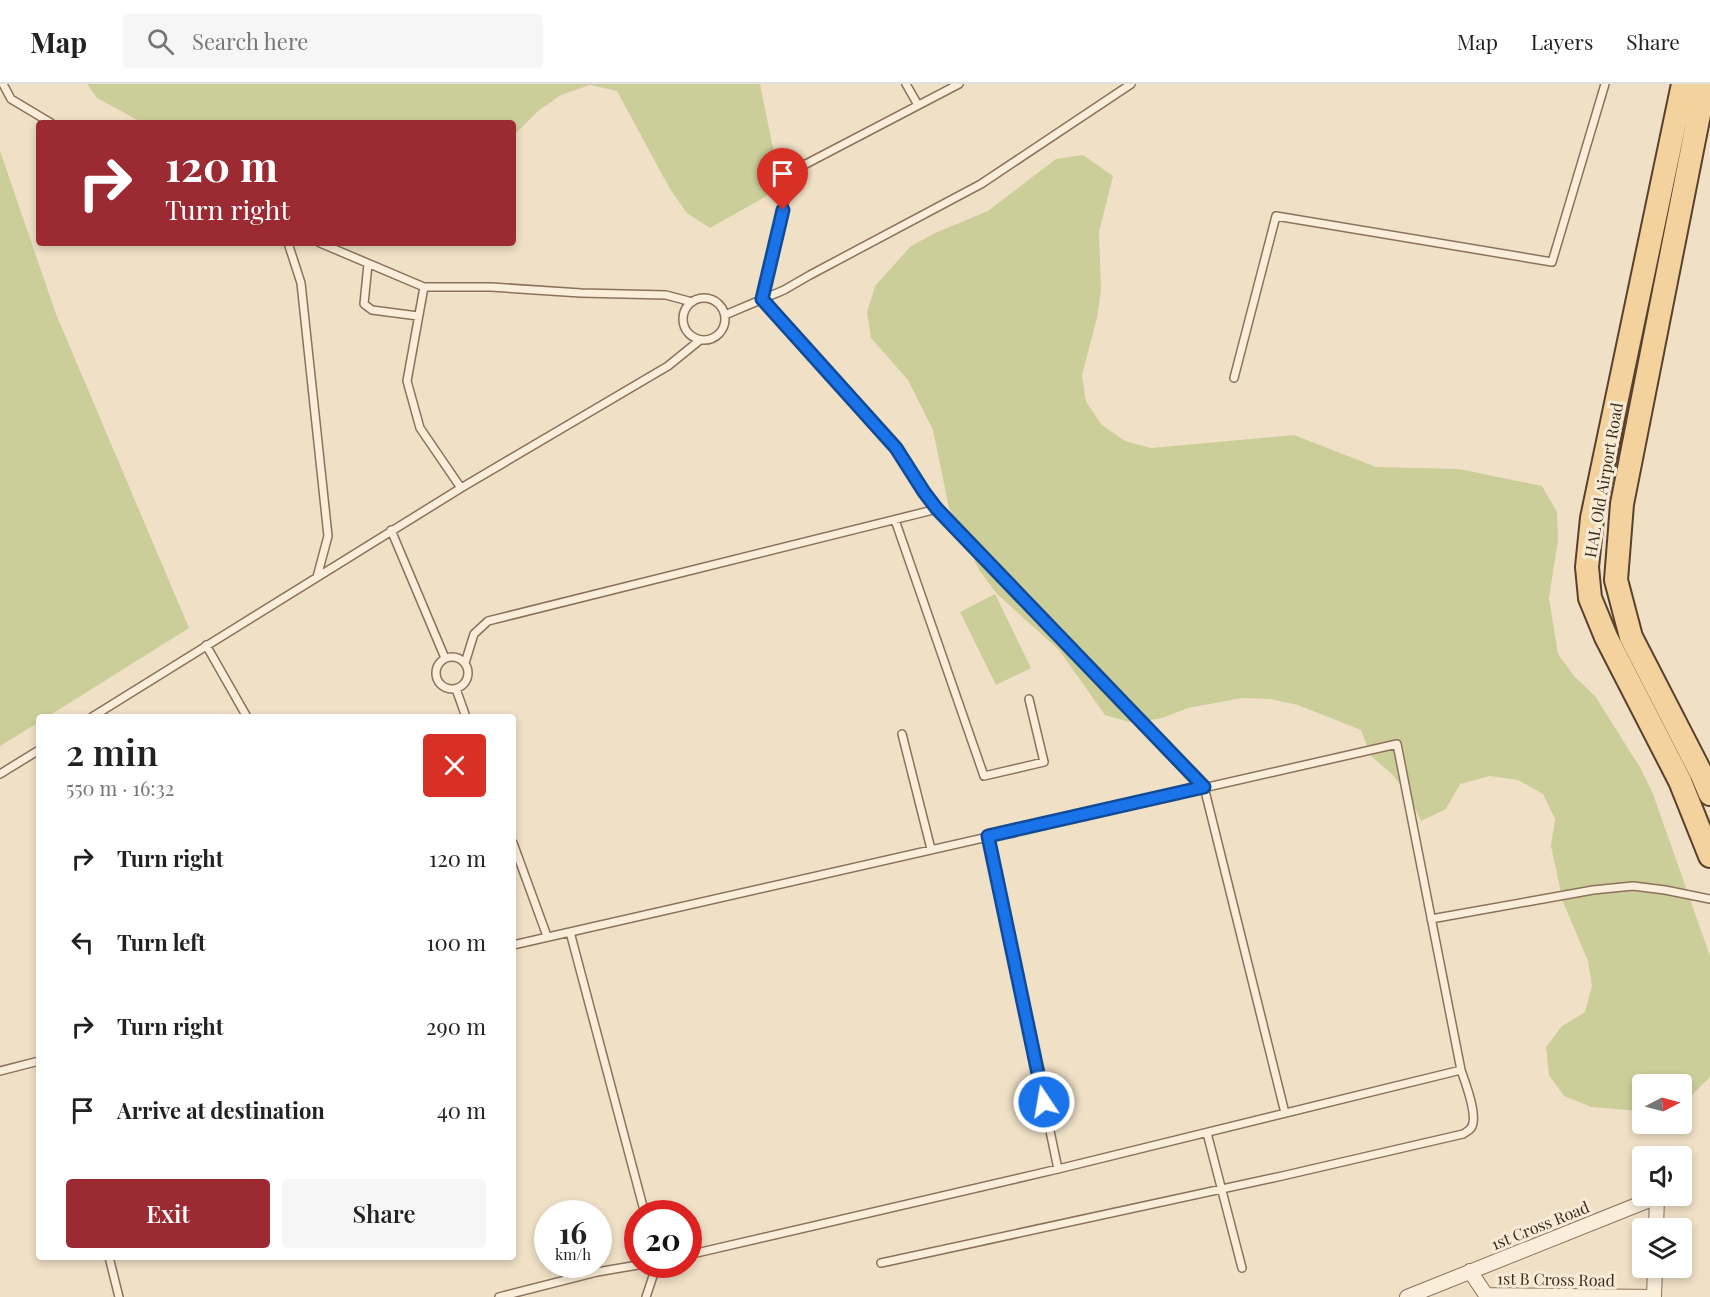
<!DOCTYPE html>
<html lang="en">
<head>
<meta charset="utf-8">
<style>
  :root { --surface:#fff; --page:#f6f6f6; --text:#222; --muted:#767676; --line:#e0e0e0; --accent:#9c2a33 }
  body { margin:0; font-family:"Playfair Display",serif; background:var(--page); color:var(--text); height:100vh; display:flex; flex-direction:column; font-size:22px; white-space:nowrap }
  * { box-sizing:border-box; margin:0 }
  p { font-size:20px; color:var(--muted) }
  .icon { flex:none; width:33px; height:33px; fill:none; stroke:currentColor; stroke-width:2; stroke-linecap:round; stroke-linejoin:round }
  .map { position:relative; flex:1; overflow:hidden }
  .drawer { position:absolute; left:36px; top:630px; width:480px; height:546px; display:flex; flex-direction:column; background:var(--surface); border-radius:6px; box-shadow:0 3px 9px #0003 }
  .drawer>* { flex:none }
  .guide { position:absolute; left:36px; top:36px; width:480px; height:126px; border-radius:6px; box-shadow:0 3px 9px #0003; background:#9c2a33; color:#fff; overflow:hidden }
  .needle { width:39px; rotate:84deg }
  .fabs { position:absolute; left:1632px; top:990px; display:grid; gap:12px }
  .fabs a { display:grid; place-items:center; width:60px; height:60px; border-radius:6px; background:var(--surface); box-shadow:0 3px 9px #0003; font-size:30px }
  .speed { position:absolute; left:534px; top:1116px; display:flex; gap:12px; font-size:30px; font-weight:700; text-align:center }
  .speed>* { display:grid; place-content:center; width:78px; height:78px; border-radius:50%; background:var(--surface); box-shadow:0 3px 9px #0003; line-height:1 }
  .speed small { font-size:15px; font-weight:400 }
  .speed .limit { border:9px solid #d22; background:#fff; color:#111 }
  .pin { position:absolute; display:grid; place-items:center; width:51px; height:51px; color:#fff; margin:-62px -26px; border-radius:50% 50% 50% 0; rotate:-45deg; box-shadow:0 0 6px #0007 }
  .pin .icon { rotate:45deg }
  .me { position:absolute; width:66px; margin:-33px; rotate:348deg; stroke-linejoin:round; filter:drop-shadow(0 0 4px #0008) }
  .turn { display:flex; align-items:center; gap:21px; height:126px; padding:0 30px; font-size:27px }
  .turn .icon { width:78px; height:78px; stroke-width:2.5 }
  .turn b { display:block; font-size:42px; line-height:51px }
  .round { display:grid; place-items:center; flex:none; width:63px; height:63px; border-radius:6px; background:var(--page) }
  .headline { display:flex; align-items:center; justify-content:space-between; height:102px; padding:0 30px }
  h1 { font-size:36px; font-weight:600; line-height:45px }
  .primary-button { display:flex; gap:12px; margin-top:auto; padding:12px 30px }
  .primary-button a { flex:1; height:69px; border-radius:6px; background:var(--accent); color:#fff; font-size:24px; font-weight:600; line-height:69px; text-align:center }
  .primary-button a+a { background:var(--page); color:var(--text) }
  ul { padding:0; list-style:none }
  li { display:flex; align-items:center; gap:18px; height:84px; padding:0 30px }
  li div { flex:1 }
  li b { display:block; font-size:22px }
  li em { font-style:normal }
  header { display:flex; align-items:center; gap:36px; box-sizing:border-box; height:84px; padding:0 30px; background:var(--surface); border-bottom:2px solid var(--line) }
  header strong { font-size:28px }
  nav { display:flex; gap:33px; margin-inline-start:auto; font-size:21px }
  .search { width:420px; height:54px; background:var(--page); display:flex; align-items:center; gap:15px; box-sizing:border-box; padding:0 21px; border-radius:6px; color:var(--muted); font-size:22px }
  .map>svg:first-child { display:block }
  .green { fill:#ccce9a }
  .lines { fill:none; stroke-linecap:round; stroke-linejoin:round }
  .lane-casing { stroke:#8c715b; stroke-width:10 }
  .street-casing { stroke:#8c715b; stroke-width:16 }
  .primary-casing { stroke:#59402f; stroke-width:26 }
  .lane { stroke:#faeeda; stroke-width:7 }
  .street { stroke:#faeeda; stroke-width:14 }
  .primary { stroke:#f3d29e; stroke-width:22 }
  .route-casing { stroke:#114b97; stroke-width:15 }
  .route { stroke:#1a73e8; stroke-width:10 }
  .labels { text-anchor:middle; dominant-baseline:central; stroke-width:6; stroke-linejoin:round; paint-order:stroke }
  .street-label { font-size:16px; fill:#3b2b1f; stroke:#f7ebd6 }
</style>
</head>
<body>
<header>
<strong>Map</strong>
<div class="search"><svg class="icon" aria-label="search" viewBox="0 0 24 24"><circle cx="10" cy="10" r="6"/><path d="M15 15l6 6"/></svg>Search here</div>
<nav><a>Map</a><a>Layers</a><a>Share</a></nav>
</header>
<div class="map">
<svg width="1710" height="1213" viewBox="0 0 1710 1213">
  <rect width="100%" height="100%" fill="#efe0c6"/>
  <!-- green -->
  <path class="green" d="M87 0H760L781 104 710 144 687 129 670 105 617 7 590 1 561 11 538 27 513 52V39H143L97 14Z
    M0 67 56 230 189 544 47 633H39V638L0 662Z
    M1083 71 1113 92 1099 148 1101 206 1097 234 1082 291 1086 318 1102 341 1125 357 1151 364 1294 351 1376 383 1459 385 1542 402 1557 428 1558 456 1549 514 1558 570 1574 592 1595 612 1641 685 1653 710 1710 872V993L1682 1021V1000H1642V1027L1591 1023 1564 1012 1549 991 1546 963 1562 942 1585 928 1592 902 1588 877 1563 818 1551 762 1555 735 1543 710 1518 696 1490 692 1460 700 1446 725 1421 737 1409 712 1392 690 1371 672 1361 646 1298 621 1270 615 1242 614 1188 624 1162 634 1133 639 1105 631 1059 566 997 510 979 486 949 424 933 346 908 296 871 254 867 228 875 202 911 162 935 149 988 127 1056 75Z
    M995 510 1031 584 996 601 960 528Z"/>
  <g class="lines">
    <defs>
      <path id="lane" d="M3 0 11 15 51 39
        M906 0 918 21
        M288 159 301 199 328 452 317 493
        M320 159 424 203H491L581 209 666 211 692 218
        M368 180 364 220 372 226 418 232
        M424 203 407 297 420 344 461 404
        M683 235a21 21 0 1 1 42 0a21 21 0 1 1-42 0Z
        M725 231 784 206 810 191 981 100 1131 0
        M1234 294 1276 132 1552 178 1605 0
        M937 425 1204 703 1285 1029
        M895 436 984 692 1044 678 1029 615
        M391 446 445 574
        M206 561 247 633
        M436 589a16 16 0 1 1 32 0a16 16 0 1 1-32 0Z
        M465 579 474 550 488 537 937 425 924 408 896 364 761 215 788 104 795 91 804 81 959 0
        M456 605 466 633
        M92 633 461 404 668 282 700 256
        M902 650 931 765
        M0 690 39 666
        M988 752 1058 1085
        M513 759 547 852
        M1431 835 1593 806 1633 802 1665 806 1710 815
        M570 848 645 1130
        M513 861 1397 660 1461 986C1465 998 1479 1033 1471 1044 1469 1047 1466 1048 1463 1050L1282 1092 881 1179
        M0 987 39 977
        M1207 1049 1242 1184
        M688 1171 1058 1085 1461 986
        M109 1173 119 1213
        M499 1213 597 1188 644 1180
        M646 1213 657 1180"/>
      <path id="street" d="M1470 1187 1486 1211 1654 1213
        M1407 1213 1657 1113 1656 1144
        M1654 1213 1655 1184"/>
      <path id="primary" d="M1683 0 1592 434 1587 483 1590 514 1606 553 1680 697 1710 772
        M1705 0 1622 420 1616 496 1631 553 1702 691 1710 710"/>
    </defs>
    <!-- lane casing -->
    <use href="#lane" class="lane-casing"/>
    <!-- street casing -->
    <use href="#street" class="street-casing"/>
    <!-- primary casing -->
    <use href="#primary" class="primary-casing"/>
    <!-- lane -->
    <use href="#lane" class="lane"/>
    <!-- street -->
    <use href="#street" class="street"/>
    <!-- primary -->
    <use href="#primary" class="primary"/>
  </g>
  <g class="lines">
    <defs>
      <path id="route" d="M783 126 762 215 896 364 924 408 937 425 1204 703 988 752 1044 1018"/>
    </defs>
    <!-- route casing -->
    <use href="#route" class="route-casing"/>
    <!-- route -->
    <use href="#route" class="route"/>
  </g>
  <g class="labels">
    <!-- street labels -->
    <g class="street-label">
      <text transform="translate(1603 396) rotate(-80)">HAL Old Airport Road</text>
      <text transform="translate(1540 1141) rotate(-22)">1st Cross Road</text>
      <text transform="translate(1556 1195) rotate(1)">1st B Cross Road</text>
    </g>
  </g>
</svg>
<div class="fabs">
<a><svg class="needle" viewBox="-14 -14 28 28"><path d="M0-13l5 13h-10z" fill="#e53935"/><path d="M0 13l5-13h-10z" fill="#767676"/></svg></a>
<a><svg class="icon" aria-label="sound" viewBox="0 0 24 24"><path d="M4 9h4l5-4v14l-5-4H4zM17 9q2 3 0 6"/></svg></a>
<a><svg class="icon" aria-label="layers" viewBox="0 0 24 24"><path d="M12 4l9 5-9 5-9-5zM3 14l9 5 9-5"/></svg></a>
</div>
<div class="speed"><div>16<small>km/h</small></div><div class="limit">20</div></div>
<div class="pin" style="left:783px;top:126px;background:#d93025"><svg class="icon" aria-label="arrive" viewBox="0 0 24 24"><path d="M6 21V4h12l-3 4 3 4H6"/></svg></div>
<svg class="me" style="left:1044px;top:1018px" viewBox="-20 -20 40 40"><circle r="17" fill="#1a73e8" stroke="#fff" stroke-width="3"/><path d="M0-11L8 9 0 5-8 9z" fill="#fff"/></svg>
<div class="guide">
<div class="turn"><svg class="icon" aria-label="right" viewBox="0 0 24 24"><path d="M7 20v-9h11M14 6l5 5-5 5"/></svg><div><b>120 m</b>Turn right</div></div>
</div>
<section class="drawer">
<div class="headline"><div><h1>2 min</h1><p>550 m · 16:32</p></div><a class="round" style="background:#d93025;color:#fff"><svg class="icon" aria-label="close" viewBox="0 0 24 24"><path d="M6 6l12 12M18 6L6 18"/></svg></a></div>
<ul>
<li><svg class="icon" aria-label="right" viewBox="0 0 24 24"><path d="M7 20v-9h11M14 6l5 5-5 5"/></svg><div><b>Turn right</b></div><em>120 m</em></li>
<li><svg class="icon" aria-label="left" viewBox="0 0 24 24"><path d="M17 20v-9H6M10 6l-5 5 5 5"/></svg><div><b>Turn left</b></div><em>100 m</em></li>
<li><svg class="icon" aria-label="right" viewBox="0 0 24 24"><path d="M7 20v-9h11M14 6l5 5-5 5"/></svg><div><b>Turn right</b></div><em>290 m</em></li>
<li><svg class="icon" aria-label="arrive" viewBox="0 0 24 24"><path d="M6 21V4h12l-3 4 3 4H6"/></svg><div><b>Arrive at destination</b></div><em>40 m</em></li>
</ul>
<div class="primary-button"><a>Exit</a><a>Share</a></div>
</section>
</div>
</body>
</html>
